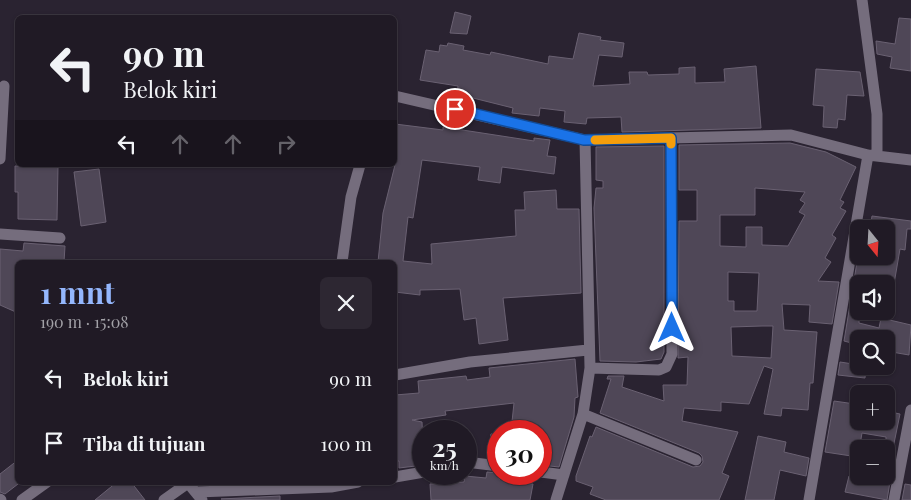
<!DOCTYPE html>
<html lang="id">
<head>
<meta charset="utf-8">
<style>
  :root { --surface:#201a25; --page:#2d2732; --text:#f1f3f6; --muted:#a2a1a7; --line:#3d3842; --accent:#94b7fd }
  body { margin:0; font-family:"Playfair Display",serif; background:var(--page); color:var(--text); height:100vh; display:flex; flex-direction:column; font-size:19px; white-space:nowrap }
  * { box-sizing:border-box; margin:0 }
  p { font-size:16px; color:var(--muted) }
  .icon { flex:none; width:28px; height:28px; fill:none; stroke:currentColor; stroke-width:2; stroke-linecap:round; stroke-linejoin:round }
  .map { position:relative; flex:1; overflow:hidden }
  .panel { position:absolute; left:15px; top:260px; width:382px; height:225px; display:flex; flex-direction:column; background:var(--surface); border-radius:8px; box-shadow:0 1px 4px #0004,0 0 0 1px var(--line) }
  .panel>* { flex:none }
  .top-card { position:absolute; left:15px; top:15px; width:382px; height:152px; border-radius:8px; box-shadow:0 1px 4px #0004,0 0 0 1px var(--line); background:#201a25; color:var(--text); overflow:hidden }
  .needle { width:32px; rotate:162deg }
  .controls { position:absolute; left:850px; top:220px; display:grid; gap:10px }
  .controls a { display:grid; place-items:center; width:45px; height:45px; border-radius:8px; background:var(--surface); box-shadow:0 1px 4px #0004,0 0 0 1px var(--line); font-size:25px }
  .speed { position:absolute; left:412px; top:420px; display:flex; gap:10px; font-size:25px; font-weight:700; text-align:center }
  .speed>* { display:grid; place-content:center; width:65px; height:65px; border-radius:50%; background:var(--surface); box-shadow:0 1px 4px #0004,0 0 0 1px var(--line); line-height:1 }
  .speed small { font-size:12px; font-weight:400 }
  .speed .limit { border:8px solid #d22; background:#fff; color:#111 }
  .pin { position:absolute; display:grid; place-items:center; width:42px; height:42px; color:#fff; margin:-21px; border:2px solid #fff; border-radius:50%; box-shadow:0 1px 5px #0007 }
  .me { position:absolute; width:55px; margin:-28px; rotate:0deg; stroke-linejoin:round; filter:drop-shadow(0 0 4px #0008) }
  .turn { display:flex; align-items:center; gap:18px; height:105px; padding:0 25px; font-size:22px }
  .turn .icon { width:65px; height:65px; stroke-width:2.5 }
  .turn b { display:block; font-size:35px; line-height:42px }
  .lanes { display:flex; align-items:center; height:48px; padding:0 25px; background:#0003; justify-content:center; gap:25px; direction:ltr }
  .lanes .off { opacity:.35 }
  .round { display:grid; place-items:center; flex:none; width:52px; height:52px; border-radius:8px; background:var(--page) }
  .summary { display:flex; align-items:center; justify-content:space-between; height:85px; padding:0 25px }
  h1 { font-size:30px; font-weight:700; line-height:38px; color:var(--accent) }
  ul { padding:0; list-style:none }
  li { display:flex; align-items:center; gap:15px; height:65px; padding:0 25px }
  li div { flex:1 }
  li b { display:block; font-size:19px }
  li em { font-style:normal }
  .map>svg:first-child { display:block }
  .building { fill:#4f4757; stroke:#6a6172; fill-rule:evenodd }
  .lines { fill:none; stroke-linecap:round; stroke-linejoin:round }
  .street { stroke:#756d7d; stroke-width:11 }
  .route-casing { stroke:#114b97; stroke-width:12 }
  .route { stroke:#1a73e8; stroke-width:9 }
  .slow { stroke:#f59e0b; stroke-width:9 }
</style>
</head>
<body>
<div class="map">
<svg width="911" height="500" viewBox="0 0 911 500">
  <rect width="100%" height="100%" fill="#2a2331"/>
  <!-- building -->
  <path class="building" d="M455 12 471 16 467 34 450 33Z
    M899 18 911 19V71L890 68 892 57 877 54 876 41 895 44Z
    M579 33 601 37 600 40 624 43 622 57 599 55 593 86 630 84 629 72H647L648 75 679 74V68L695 67V83L725 82 724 69 756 66 761 128 622 132 621 117 587 118 586 124 564 122 565 111 540 108 539 116 512 113 513 108 457 94 458 86 420 80 426 50 439 52 440 45 447 46 448 43 464 46 463 50 490 55 491 52 548 64 549 56 573 59Z
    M816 69 860 72 864 96 847 95 845 120 838 119 837 128 823 127 824 106 813 105Z
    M395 124 443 130V127L534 141V138L550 140 547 156 556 157 554 174 502 167 500 183 478 180 480 167 422 160 413 218 408 217 403 261 432 264 431 244 516 236 515 210H525L524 192 556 190 557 209H579L581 293 503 298 508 340 479 344 476 318 464 320 460 289 420 290V295L395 292V262H378L383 213 395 165Z
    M790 143 826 152 856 167 840 200 844 202 840 208 846 211 832 235 836 238 825 258 831 262 818 281 839 282 832 324 809 322 810 305 782 304 784 330 817 332 813 383H810L808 410 782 408 781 416 764 414 773 369 764 366 749 404 721 402V411L684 408 682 421 738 432 722 473 729 476 719 500H606L590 494 593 487 576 481V476L590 436 592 437 596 427 693 467 700 466 703 462 702 456 699 453 600 413 611 379H607L608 376H624L622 387 664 401 663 385H687L688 357 678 358 679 221H697V190H679V145ZM755 188 805 192 800 200 805 203 799 212 805 215 788 246 762 245V227H746V247L720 246V215H755ZM728 272 759 273 757 311H734V301H728ZM762 326H773L771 358 732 356 731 327Z
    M664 146V352L661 359 636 362 600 361 594 208 596 188H603V181L596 180V147Z
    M15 166H58L57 220 18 219V192H15Z
    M99 169 106 222 81 226 74 172Z
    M872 216 911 221V229H907L905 250 900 249 894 284H859V323L879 328 881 318 911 325 909 355 886 351V339H859V345L844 341 858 256H886V229H870Z
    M24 243 65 246 64 262H18V313L0 305V249L23 251Z
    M575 359 578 397 575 398 574 417 559 467 541 465V431H511L514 403 445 411 446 415 412 420 422 422 424 465 399 468V461H395V395L419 393 418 381 466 376 467 380 490 377 489 368Z
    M840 362 866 366 865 378 838 375Z
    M834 401 855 404 852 421H886V411L900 414 892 453H886V437L862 433 858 457 825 452Z
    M491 434H499V458L488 457Z
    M758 436 786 442 784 452 809 458 806 476 780 470 774 500H745Z
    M18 460V484L5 494 0 492V474Z
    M487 472 499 473V479L533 484 530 500H431L430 484 464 482 465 476 486 478Z
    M849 476H891L887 500 845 492Z
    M117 482H131L145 500H95Z
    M905 484 911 485V500H902Z
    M280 496V500L221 499Z"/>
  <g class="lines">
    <!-- street -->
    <path class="street" d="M862 0 877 114V156
      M395 96 585 140 590 368 583 414 556 500
      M585 140 791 135 868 155 911 160
      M0 159 4 86
      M0 234 60 238
      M342 262 351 197 360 165
      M590 368 659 370 666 367 672 354 671 138
      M395 375 470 362 588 350
      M583 414 696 460
      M466 462 499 466
      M541 472 564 475
      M395 477 424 472
      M197 492 331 487 358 482
      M0 499 1 500
      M22 500 47 482
      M164 500 188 483 202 500
      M809 500 868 155
      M894 500 911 410"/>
  </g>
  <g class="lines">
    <defs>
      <path id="route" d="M455 109 584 140 671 138 672 328"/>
    </defs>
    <!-- route casing -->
    <use href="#route" class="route-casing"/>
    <!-- route -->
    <use href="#route" class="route"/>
    <!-- slow -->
    <path class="slow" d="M595 140 671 138V144"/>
  </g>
</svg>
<div class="controls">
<a><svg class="needle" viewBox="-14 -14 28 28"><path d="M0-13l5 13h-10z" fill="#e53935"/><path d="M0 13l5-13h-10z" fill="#a2a1a7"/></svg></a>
<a><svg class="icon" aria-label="sound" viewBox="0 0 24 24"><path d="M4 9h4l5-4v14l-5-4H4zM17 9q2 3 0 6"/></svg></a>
<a><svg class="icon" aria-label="search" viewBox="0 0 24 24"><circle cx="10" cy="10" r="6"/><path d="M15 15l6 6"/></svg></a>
<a>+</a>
<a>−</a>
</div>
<div class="speed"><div>25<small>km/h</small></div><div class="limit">30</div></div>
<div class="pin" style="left:455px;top:109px;background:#d93025"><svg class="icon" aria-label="arrive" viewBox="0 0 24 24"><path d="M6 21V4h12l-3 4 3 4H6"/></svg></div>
<svg class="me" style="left:672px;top:328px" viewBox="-20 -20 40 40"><path d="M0-17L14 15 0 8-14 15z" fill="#1a73e8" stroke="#fff" stroke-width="4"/></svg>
<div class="top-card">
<div class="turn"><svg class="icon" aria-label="left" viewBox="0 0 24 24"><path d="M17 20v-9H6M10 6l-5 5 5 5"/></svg><div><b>90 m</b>Belok kiri</div></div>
<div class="lanes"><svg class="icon" aria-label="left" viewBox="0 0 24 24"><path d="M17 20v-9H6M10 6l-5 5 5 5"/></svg><svg class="icon off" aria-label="ahead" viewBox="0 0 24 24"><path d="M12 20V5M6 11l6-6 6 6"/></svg><svg class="icon off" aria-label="ahead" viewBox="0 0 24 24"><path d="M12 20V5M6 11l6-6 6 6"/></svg><svg class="icon off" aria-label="right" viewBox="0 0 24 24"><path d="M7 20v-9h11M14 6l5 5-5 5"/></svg></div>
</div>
<section class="panel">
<div class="summary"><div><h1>1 mnt</h1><p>190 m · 15:08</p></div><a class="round"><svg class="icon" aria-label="close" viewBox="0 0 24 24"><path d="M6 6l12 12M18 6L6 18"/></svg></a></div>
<ul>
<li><svg class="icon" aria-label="left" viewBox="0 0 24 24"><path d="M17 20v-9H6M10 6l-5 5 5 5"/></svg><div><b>Belok kiri</b></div><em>90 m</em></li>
<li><svg class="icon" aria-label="arrive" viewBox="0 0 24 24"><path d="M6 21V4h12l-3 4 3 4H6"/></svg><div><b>Tiba di tujuan</b></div><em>100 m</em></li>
</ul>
</section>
</div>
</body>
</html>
